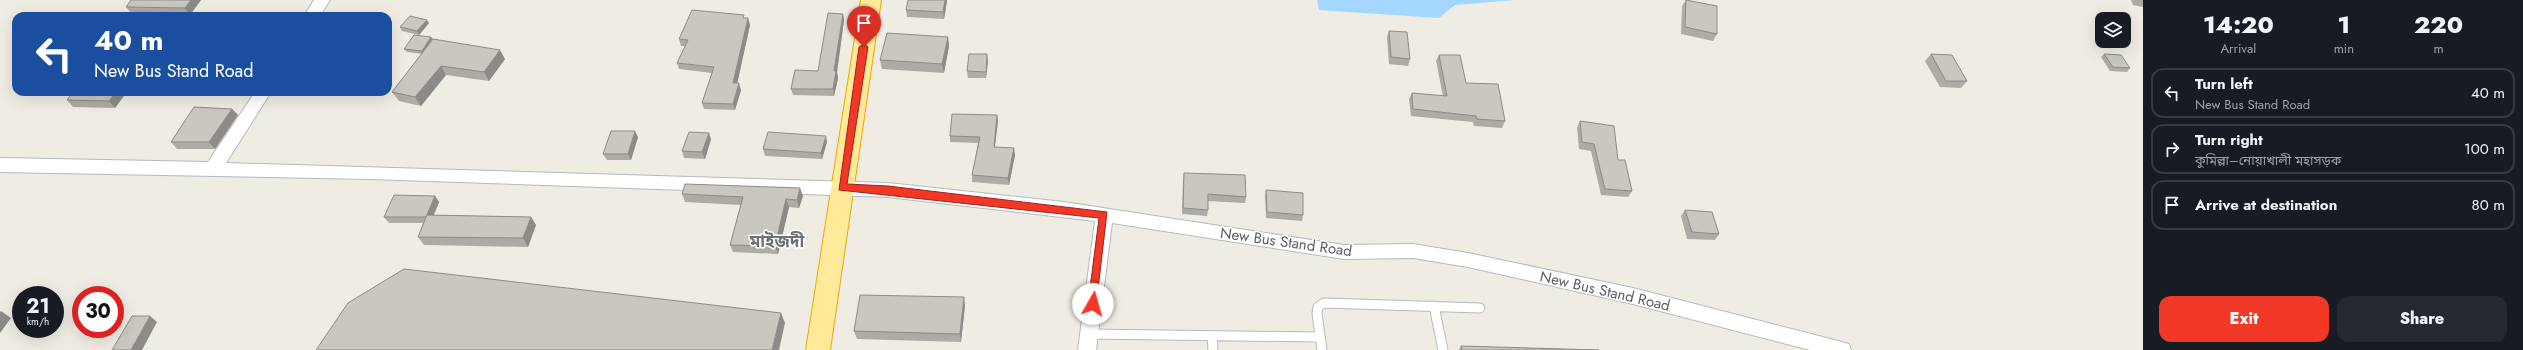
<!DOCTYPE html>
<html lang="en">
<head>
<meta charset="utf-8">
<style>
  :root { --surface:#171b24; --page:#242831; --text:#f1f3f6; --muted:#9ea1a6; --line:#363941; --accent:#f13827 }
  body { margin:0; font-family:Jost,"Noto Sans Bengali",sans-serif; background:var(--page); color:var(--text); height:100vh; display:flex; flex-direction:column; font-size:15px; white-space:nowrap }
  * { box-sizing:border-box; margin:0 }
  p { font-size:13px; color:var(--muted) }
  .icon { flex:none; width:22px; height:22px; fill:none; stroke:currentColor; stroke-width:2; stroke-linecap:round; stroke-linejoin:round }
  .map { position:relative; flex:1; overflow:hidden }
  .sheet { display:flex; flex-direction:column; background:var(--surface); width:380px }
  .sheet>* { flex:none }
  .top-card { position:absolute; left:12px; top:12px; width:380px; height:84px; border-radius:12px; box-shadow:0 4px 16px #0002; background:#1a4fa0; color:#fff; overflow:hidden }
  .controls { position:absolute; left:2095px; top:12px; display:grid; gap:8px }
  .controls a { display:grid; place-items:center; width:36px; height:36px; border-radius:8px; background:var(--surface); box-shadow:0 4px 16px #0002; font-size:20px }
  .speed { position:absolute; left:12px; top:286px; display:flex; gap:8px; font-size:20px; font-weight:700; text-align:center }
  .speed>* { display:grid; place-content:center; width:52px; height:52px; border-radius:50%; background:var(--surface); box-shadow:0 4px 16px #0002; line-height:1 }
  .speed small { font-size:10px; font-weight:400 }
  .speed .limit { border:6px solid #d22; background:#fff; color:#111 }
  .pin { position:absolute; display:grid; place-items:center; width:34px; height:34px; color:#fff; margin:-41px -17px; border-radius:50% 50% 50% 0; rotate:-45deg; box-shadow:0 0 4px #0007 }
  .pin .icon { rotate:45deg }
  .me { position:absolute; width:44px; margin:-22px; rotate:7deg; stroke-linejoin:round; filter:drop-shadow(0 0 3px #0008) }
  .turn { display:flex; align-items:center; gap:14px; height:84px; padding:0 16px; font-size:18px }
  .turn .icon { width:52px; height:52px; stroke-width:2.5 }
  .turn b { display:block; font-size:28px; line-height:34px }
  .eta { display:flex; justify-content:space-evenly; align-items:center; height:68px; text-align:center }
  .eta b { font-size:24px; font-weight:800; line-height:28px }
  .action { display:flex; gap:8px; margin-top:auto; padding:8px 16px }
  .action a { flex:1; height:46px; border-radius:12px; background:var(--accent); color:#fff; font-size:16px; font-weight:800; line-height:46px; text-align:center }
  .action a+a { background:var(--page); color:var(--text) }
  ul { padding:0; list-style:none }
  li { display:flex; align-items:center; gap:12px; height:50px; margin:0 8px 6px; padding:0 8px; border:2px solid var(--line); border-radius:12px }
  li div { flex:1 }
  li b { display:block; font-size:15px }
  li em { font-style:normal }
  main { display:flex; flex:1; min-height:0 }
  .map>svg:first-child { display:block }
  .water { fill:#a3d7ff }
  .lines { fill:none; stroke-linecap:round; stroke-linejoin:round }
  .service-casing { stroke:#b6babe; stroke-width:11 }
  .minor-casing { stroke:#b6babe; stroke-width:2 }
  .trunk-casing { stroke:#f2a700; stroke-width:2 }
  .service { stroke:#fff; stroke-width:9 }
  .minor { fill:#fff; fill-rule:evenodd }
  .trunk { fill:#ffea99; fill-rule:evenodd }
  .wall { fill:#aeaba6 }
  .shaded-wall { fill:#8d8b87 }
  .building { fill:#cac7c1; stroke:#8d8b87 }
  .route { fill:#f13827; stroke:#9d2419 }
  .labels { text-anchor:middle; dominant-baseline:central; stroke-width:3; stroke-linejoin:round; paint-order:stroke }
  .street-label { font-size:15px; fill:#5c6065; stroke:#fff }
  .quarter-label { font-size:17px; font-weight:bold; fill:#6c7277; stroke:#fff }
</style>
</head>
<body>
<main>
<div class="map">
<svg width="2143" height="350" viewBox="0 0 2143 350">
  <rect width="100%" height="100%" fill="#efece3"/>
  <!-- water -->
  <path class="water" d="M1317 0H1515L1455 5 1439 18 1319 10Z"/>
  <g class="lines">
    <defs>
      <path id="service" d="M1434 306 1443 350
        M1089 334 1320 337
        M1212 336 1213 350
        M1322 350 1317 313 1318 307 1324 303 1480 308"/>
      <path id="minor" d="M314 0H330L320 16H304Z
        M255 92H271L226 163 888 183 1064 202 1344 245 1413 244 1468 253 1633 288 1842 342 1849 344 1851 350H1810L1633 304 1468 267 1413 258 1344 259 1112 223 1096 350H1078L1095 221 888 197 370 179 0 172V158L208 162Z"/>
      <path id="trunk" d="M861 0H881L830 350H806Z"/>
    </defs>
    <!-- service casing -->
    <use href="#service" class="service-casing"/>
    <!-- minor casing -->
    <use href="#minor" class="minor-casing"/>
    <!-- trunk casing -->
    <use href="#trunk" class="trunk-casing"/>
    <!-- service -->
    <use href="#service" class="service"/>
    <!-- minor -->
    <use href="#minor" class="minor"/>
    <!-- trunk -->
    <use href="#trunk" class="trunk"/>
  </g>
  <!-- wall -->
  <path class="wall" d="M131 0H201L190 15 132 14 126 7Z
    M1686 0 1717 34 1713 41 1681 34 1682 6Z
    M2131 0H2143V7L2133 5Z
    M947 1 944 19 907 17 906 10Z
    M843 14 844 20 837 72 838 78 834 96 793 95 791 89 818 71Z
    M745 18 750 25 737 83 741 90 735 110 704 109 702 103 712 73 679 69 677 63 685 46H681L679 39Z
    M429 23 419 35 402 31 400 27Z
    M1389 31 1410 59 1408 66 1389 64 1387 37Z
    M431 37 433 39 505 59 489 81 446 75 421 106 399 101 392 92 422 54 407 52 404 49Z
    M948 37 949 46 944 73 882 69 880 60Z
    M1931 54 1967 81 1961 88 1940 87 1925 61Z
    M2104 54 2130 68 2127 72 2110 71 2101 57Z
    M1439 55 1466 83 1505 121 1502 128 1474 126 1473 122 1411 116 1409 99 1412 93 1443 96 1436 61Z
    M988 61 986 78H968L967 71Z
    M73 92H125L126 93 115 108 73 107 67 100Z
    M232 109 238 115 215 149H177L171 142Z
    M997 115 998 121 995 147 1015 155 1009 185 972 182V175L978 143 950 142V136Z
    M1580 121 1618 160 1632 191 1628 197 1601 195 1591 151 1579 149 1577 128Z
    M638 137 631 160H607L603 154Z
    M711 139 705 159 684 158 682 151Z
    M827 142 822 159 765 156 763 149Z
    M1184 173 1246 197 1245 203 1208 201V210L1207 216 1182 214 1183 180Z
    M1266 190 1303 215 1302 221 1266 218 1265 196Z
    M682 194 803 196 799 208 789 207 778 254 733 252 730 245 741 205 685 202Z
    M435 196 439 202 434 215 531 217 536 225 528 247 424 245 418 237 423 223H389L384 217Z
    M1685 210 1719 234 1715 240 1687 239 1681 216Z
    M965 305 961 342 857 339 854 331Z
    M1461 346 1599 350H1459Z"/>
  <!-- shaded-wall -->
  <path class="shaded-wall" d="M191 0H201L190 15 185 8Z
    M945 0H947V1L944 19 943 12Z
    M843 14 844 20 837 72 838 78 834 96 833 89 834 71Z
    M748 18 750 25 736 89 733 83Z
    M427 20 429 23 419 35 417 31Z
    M431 37 433 40 424 54 422 51Z
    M948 37 949 46 944 73 942 64Z
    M500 50 505 59 489 81 484 72Z
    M987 54 988 61 986 78V72Z
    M441 66 446 75 421 106 415 97Z
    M739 83 741 90 735 110 733 104Z
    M116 92H125L126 93 115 108 109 101Z
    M232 109 238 115 215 149 209 142Z
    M997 115 998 121 994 153V147Z
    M635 131 638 137 631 160 628 154Z
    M709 133 711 139 705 159 702 152Z
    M826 136 827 142 822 159 821 153Z
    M1014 148 1015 155 1009 185 1008 178Z
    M800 188 803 196 799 208 797 200Z
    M435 196 439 202 430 223 426 217Z
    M786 199 789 207 778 254 775 246Z
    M531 217 536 225 528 247 523 238Z
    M964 297 965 305 961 342 960 334Z
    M1 311 11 318 0 333V312Z
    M781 313 785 323 779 350H772Z
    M150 316 157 322 142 350H131Z"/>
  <!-- building -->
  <path class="building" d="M131 0H191L185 8 126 7Z
    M908 0H945L943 12 906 10Z
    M1686 0 1717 6V34L1685 27Z
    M692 10 744 15 743 18H748L733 83H739L733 104 702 103 714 67 677 63 688 40 679 39Z
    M828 13 843 14 834 71H836L833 89H791L795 70 818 71Z
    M410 16 427 20 417 31 400 27Z
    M1389 31 1407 32 1410 59 1391 57Z
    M887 33 948 37 942 64 880 60Z
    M414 35 431 37 422 51 404 49Z
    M433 39 500 50 484 72 441 66 415 97 392 92Z
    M969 54H987L986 72 967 71Z
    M1931 54 1952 55 1967 81H1946Z
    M2104 54 2121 55 2130 68 2113 67Z
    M1439 55H1460L1466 83 1498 84 1505 121 1477 119 1476 116 1413 109 1412 93 1447 96Z
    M73 92H116L109 101 67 100Z
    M194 107 232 109 209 142H171Z
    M952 114 997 115 994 147 1014 148 1008 178 972 175 980 137 950 136Z
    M1580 121 1614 126 1618 160H1625L1632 191 1605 189 1594 144 1582 142Z
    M611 131H635L628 154H603Z
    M689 132 709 133 702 152 682 151Z
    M768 132 826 136 821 153 763 149Z
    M1184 173 1245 175 1246 197 1208 194V210L1183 208Z
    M685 184 800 188 797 200 786 199 775 246 730 245 743 197 682 194Z
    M1266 190 1303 193V215L1267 212Z
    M394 195 435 196 426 217H384Z
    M1685 210 1712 212 1719 234 1692 232Z
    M427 215 531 217 523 238 418 237Z
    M404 269 781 313 772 350H316L348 303Z
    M860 295 964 297 960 334 854 331Z
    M132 316H150L131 350H112Z
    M1461 346 1599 350H1462Z"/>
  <!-- route -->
  <path class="route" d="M864 44 868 47 847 184 888 186 1107 212 1096 307H1089L1088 304 1099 218 839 190 859 47Z"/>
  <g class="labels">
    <!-- street labels -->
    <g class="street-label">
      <text transform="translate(1286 242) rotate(8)">New Bus Stand Road</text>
      <text transform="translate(1605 291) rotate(13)">New Bus Stand Road</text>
    </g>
    <!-- quarter labels -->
    <g class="quarter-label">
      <text x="777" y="241">মাইজদী</text>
    </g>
  </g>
</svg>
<div class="controls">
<a><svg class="icon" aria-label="layers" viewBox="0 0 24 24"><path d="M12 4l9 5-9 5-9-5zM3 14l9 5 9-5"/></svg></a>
</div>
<div class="speed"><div>21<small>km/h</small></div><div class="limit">30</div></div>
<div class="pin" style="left:864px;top:47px;background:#d93025"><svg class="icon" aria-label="arrive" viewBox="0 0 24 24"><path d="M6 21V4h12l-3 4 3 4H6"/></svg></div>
<svg class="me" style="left:1093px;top:304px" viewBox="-20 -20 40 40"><circle r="19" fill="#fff"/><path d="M0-13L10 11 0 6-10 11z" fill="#f13827"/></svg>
<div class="top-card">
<div class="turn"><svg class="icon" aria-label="left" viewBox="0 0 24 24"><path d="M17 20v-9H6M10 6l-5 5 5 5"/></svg><div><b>40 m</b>New Bus Stand Road</div></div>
</div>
</div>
<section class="sheet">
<div class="eta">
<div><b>14:20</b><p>Arrival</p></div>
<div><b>1</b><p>min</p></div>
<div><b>220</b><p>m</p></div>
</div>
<ul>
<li><svg class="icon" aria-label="left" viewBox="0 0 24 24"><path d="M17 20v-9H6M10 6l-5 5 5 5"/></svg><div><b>Turn left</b><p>New Bus Stand Road</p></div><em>40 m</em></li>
<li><svg class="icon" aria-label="right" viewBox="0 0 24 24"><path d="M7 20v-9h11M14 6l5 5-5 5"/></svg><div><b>Turn right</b><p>কুমিল্লা–নোয়াখালী মহাসড়ক</p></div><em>100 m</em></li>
<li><svg class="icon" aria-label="arrive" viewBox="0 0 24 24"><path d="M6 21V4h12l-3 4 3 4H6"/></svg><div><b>Arrive at destination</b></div><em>80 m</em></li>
</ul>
<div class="action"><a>Exit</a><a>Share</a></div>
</section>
</main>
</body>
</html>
